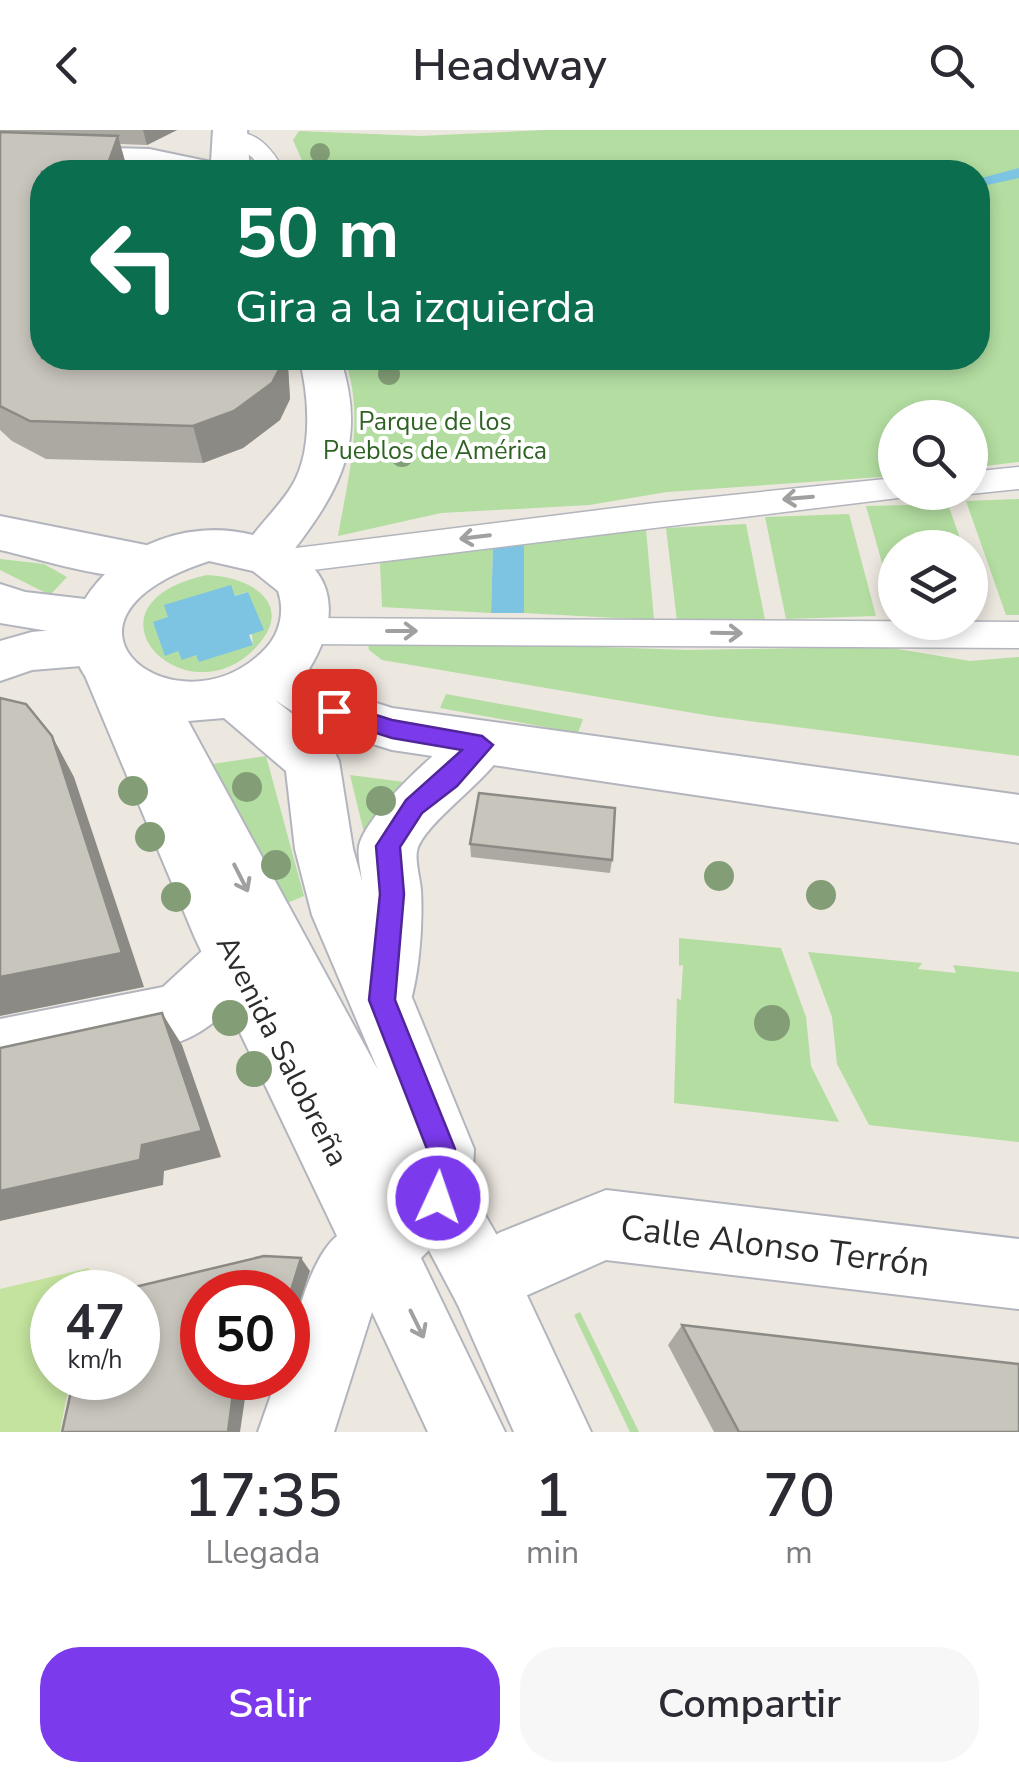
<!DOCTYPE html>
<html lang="es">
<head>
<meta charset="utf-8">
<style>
  :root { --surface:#fff; --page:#f7f7f7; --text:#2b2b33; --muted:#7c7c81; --accent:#7c3aed }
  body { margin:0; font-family:"Nunito Sans",sans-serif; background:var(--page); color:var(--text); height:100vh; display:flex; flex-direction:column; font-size:38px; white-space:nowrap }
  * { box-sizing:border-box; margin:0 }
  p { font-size:32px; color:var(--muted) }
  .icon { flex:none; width:55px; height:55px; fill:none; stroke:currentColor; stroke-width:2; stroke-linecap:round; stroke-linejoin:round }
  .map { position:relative; height:1302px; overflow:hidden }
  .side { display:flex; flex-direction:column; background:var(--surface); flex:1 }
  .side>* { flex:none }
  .hud { position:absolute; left:30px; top:30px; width:960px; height:210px; border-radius:40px; box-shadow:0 5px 15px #0003; background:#0b6e4f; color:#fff; overflow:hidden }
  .controls { position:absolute; left:878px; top:270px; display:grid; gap:20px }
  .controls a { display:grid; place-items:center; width:110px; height:110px; border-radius:50%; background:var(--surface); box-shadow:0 5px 15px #0003; font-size:50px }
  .speed { position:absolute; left:30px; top:1140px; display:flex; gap:20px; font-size:50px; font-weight:700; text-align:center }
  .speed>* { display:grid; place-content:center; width:130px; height:130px; border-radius:50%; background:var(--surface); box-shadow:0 5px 15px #0003; line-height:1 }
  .speed small { font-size:25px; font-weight:400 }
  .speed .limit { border:15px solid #d22; background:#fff; color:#111 }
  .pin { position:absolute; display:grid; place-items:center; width:85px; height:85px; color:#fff; margin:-42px; border-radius:20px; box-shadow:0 5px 15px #0006 }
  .me { position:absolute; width:110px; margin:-55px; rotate:3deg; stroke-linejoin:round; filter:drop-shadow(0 0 8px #0008) }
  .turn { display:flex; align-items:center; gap:35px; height:210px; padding:0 40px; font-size:45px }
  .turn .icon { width:130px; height:130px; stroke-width:2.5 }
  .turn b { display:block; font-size:70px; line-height:85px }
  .eta { display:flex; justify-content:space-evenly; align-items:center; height:170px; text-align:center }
  .eta b { font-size:60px; font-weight:600; line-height:70px }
  .button { display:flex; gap:20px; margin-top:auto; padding:20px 40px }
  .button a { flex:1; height:115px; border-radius:40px; background:var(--accent); color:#fff; font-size:40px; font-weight:600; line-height:115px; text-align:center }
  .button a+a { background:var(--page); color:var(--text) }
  header { display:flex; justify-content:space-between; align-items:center; height:130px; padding:0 40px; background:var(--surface); font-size:45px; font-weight:600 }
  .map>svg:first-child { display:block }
  .green { fill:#b3dda1; fill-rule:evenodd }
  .pitch { fill:#c3e39e }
  .water { fill:#7dc4e3 }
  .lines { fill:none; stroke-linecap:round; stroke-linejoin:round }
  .stream { fill:#7dc4e3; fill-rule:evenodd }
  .service-casing { stroke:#b3b5be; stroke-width:3 }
  .pedestrian-casing { stroke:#b3b5be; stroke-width:4 }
  .minor-casing { stroke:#b3b5be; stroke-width:4 }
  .secondary-casing { stroke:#b3b5be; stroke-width:4 }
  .service { fill:#fff; fill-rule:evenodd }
  .pedestrian { fill:#fff; fill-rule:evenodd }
  .minor { fill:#fff; fill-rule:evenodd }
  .secondary { fill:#fff; fill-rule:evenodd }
  .tree { fill:#839e77 }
  .wall { fill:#aca9a3 }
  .shaded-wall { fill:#8c8a84 }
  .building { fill:#c8c5bd; stroke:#8c8a84; stroke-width:2.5 }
  .oneway { stroke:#a0a0a0 }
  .route { fill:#7c3aed; stroke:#51269a; stroke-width:2.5 }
  .labels { text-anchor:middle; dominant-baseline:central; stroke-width:8; stroke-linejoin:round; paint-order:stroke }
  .far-park-label { font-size:25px; fill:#2d6222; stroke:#fff }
  .street-label { font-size:30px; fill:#2c2c2c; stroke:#fff }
  .near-street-label { font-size:35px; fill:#2c2c2c; stroke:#fff }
</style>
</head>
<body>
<header><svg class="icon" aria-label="back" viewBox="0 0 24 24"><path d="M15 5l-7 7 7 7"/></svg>Headway<svg class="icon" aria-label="search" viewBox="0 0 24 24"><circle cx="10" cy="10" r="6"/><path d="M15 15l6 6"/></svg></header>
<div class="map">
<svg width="1019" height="1302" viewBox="0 0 1019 1302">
  <rect width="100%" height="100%" fill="#ece7df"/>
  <!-- green -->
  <path class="green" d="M545 0H1019V332L970 338V288H895V346L667 362 589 375 441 383 338 406C348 347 366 285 344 228H978V42H307L293 10 299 1 420 6Z
    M1019 369V485H1006L966 371Z
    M948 374 963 417 895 418V479L866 376Z
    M849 384 876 486 786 489 765 387Z
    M746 394 765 490 677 491 666 398Z
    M646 399 654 490 524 483V413Z
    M493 416 491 483 382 477 380 432Z
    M0 429 44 434 67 447 50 465 0 440Z
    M207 445C247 446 296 472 258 515 188 595 69 475 207 445ZM247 462 253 514 197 525 178 521 169 487Z
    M367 509 687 520 885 517 970 531 1019 527V626L711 586 382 530 369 520Z
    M446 564 583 589 578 603 440 578Z
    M266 626 304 766 280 776 206 635Z
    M350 645 412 653 369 723Z
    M679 808 781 818 806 887 811 936 839 992 674 973 677 868 681 870 683 835 679 836Z
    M808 822 922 833 918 839 956 843 953 835 1019 842V1012L869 995 837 934 832 887Z
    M580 1182 639 1302H630L574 1185Z"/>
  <!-- pitch -->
  <path class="pitch" d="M89 1138 85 1162H52V1248H70L60 1302H0V1159Z"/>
  <!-- water -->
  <path class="water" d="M524 413V483H491L493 416Z
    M231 455 235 466 248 462 264 500 249 505 253 515 199 532 196 525 182 530 178 521 165 526 153 492 168 487 164 475Z"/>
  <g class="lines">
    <!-- stream -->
    <path class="stream" d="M1019 38V48L978 57V49Z
      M538 228H572L559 237Z"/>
    <defs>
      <path id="service" d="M217 0C254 0 267 10 285 42H261L253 28Z
        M1019 337V359L970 364 966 362H970V342Z
        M895 348V362H908L906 367 280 444 268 440 264 432 268 424 280 420 655 373Z
        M304 488 1019 492V518L304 514 292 510 287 501 292 492Z"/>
      <path id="pedestrian" d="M236 801 257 809 266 829C251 863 214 899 179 912L0 951V889L163 857 215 809Z
        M606 1060 1019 1109V1179L606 1130 483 1185 458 1175 448 1150 458 1125 501 1102Z"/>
      <path id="minor" d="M0 15 149 19 221 34 226 42 0 35Z
        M0 386 166 419 173 431 166 443C121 457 46 430 0 420Z
        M96 496 114 501 121 515 118 521 124 523 132 537 247 789 391 1067 405 1061 429 1072 440 1096 429 1120 421 1128 505 1302H428L372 1182 334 1302H258L277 1248H288C288 1210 308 1130 337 1106L195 808 81 536 32 540 0 551V511L32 502Z
        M481 593 500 600 508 615C490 650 422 694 417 721 415 732 420 748 421 760 423 796 419 857 404 890L382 899 360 890C342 850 363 805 363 762 363 748 357 730 359 716 366 683 451 603 481 593Z"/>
      <path id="secondary" d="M213 0H247L250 42H216L211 32Z
        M299 228H340C367 309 342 357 293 421 341 450 335 497 309 539L351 565 392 578 1019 665V713L392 620 315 596 275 570 331 615 339 631 353 719 371 782 413 870 474 1019 472 1062 508 1125 591 1302H514L458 1175 414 1092 378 1074 253 832 129 581C100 571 70 537 73 505L0 493V454L25 462 85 469C120 414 190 389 253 405 266 388 282 373 293 354 313 319 309 265 299 228ZM209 431 253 441 278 461C285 481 280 503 266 518 180 610 23 491 209 431ZM224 588 286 641 295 719 312 785 378 940 188 591Z"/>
    </defs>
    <!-- service casing -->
    <use href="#service" class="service-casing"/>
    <!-- pedestrian casing -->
    <use href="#pedestrian" class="pedestrian-casing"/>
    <!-- minor casing -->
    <use href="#minor" class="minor-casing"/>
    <!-- secondary casing -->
    <use href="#secondary" class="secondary-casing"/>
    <!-- service -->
    <use href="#service" class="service"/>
    <!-- pedestrian -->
    <use href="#pedestrian" class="pedestrian"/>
    <!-- minor -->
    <use href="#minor" class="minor"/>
    <!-- secondary -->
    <use href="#secondary" class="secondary"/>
  </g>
  <!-- trees -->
  <g class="tree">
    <circle cx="320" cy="23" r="10"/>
    <circle cx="389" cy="244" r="11"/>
    <circle cx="402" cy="325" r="12"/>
    <circle cx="247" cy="657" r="15"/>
    <circle cx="133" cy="661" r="15"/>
    <circle cx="381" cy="671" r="15"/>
    <circle cx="150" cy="707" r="15"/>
    <circle cx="276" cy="735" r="15"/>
    <circle cx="719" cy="746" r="15"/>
    <circle cx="821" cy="765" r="15"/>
    <circle cx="176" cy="767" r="15"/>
    <circle cx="230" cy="888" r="18"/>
    <circle cx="772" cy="893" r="18"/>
    <circle cx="254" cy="939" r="18"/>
  </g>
  <!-- wall -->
  <path class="wall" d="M0 0H177L147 15 120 14 128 42H42V228L288 236 290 269 280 290 243 318 203 333 46 329 12 311 0 300Z
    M470 714 612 730 610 743 471 727Z
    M682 1195 1019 1302H714L668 1215Z"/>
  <!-- shaded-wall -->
  <path class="shaded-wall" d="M143 0H177L147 15Z
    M118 6 128 42H105Z
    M282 228H287L288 236 290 269 280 290 243 318 203 333 193 296Z
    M52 606 74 647 144 857 0 886V847Z
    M162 883 182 915 221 1027 164 1041 163 1055 0 1091V1061Z
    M301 1128 310 1141 291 1198 288 1194V1170Z
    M235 1248H248L240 1302H228Z"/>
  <!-- building -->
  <path class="building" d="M0 2 118 6 105 42H42V228H282L283 232 272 253 234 281 193 296 30 291 0 276Z
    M0 568 26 574 52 606 122 823 0 847Z
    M479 663 615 678 612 730 470 714Z
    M162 883 202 1001 142 1015 140 1030 0 1061V918Z
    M264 1126 301 1128 288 1170V1162H202V1248H235L228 1302H62L74 1248H138V1162H114Z
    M682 1195 1019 1234V1302H739Z"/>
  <!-- one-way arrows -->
  <defs><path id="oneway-shaft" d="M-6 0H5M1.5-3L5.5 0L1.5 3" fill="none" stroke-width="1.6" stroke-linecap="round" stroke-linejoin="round" transform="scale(2.5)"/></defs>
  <g class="oneway">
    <use href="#oneway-shaft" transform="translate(798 368) rotate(175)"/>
    <use href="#oneway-shaft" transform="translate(475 407) rotate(173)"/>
    <use href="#oneway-shaft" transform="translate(402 501)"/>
    <use href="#oneway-shaft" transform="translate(727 503) rotate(1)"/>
    <use href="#oneway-shaft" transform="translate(241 748) rotate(63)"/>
    <use href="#oneway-shaft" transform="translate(417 1194) rotate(64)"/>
  </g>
  <!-- route -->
  <path class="route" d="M334 572 392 590 482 606 493 615 457 656 422 683 400 717 404 764 395 870 455 1019 448 1078 438 1082 428 1078 424 1068 427 1019 369 870 380 764 376 716 406 670 462 620 392 608 326 587 323 581Z"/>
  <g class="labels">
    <!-- far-park labels -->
    <g class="far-park-label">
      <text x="435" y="292">Parque de los<tspan x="435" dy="29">Pueblos de América</tspan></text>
    </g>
    <!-- street labels -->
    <g class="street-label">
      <text transform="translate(282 921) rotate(63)">Avenida Salobreña</text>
    </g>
    <!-- near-street labels -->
    <g class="near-street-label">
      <text transform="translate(775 1116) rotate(7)">Calle Alonso Terrón</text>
    </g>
  </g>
</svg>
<div class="controls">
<a><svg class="icon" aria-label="search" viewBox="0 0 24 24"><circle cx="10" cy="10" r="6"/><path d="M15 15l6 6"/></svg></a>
<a><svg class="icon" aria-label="layers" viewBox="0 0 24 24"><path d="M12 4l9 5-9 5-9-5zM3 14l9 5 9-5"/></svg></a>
</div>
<div class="speed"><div>47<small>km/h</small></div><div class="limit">50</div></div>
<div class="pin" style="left:334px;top:581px;background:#d93025"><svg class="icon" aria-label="arrive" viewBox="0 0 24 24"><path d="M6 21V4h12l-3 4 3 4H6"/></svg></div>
<svg class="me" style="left:438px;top:1068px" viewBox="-20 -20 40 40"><circle r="17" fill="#7c3aed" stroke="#fff" stroke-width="3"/><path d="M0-11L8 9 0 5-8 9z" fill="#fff"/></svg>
<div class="hud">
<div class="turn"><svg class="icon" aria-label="left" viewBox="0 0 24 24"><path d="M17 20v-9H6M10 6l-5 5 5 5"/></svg><div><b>50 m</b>Gira a la izquierda</div></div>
</div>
</div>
<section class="side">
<div class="eta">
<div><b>17:35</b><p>Llegada</p></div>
<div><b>1</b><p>min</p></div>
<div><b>70</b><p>m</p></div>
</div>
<div class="button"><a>Salir</a><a>Compartir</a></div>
</section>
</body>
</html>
